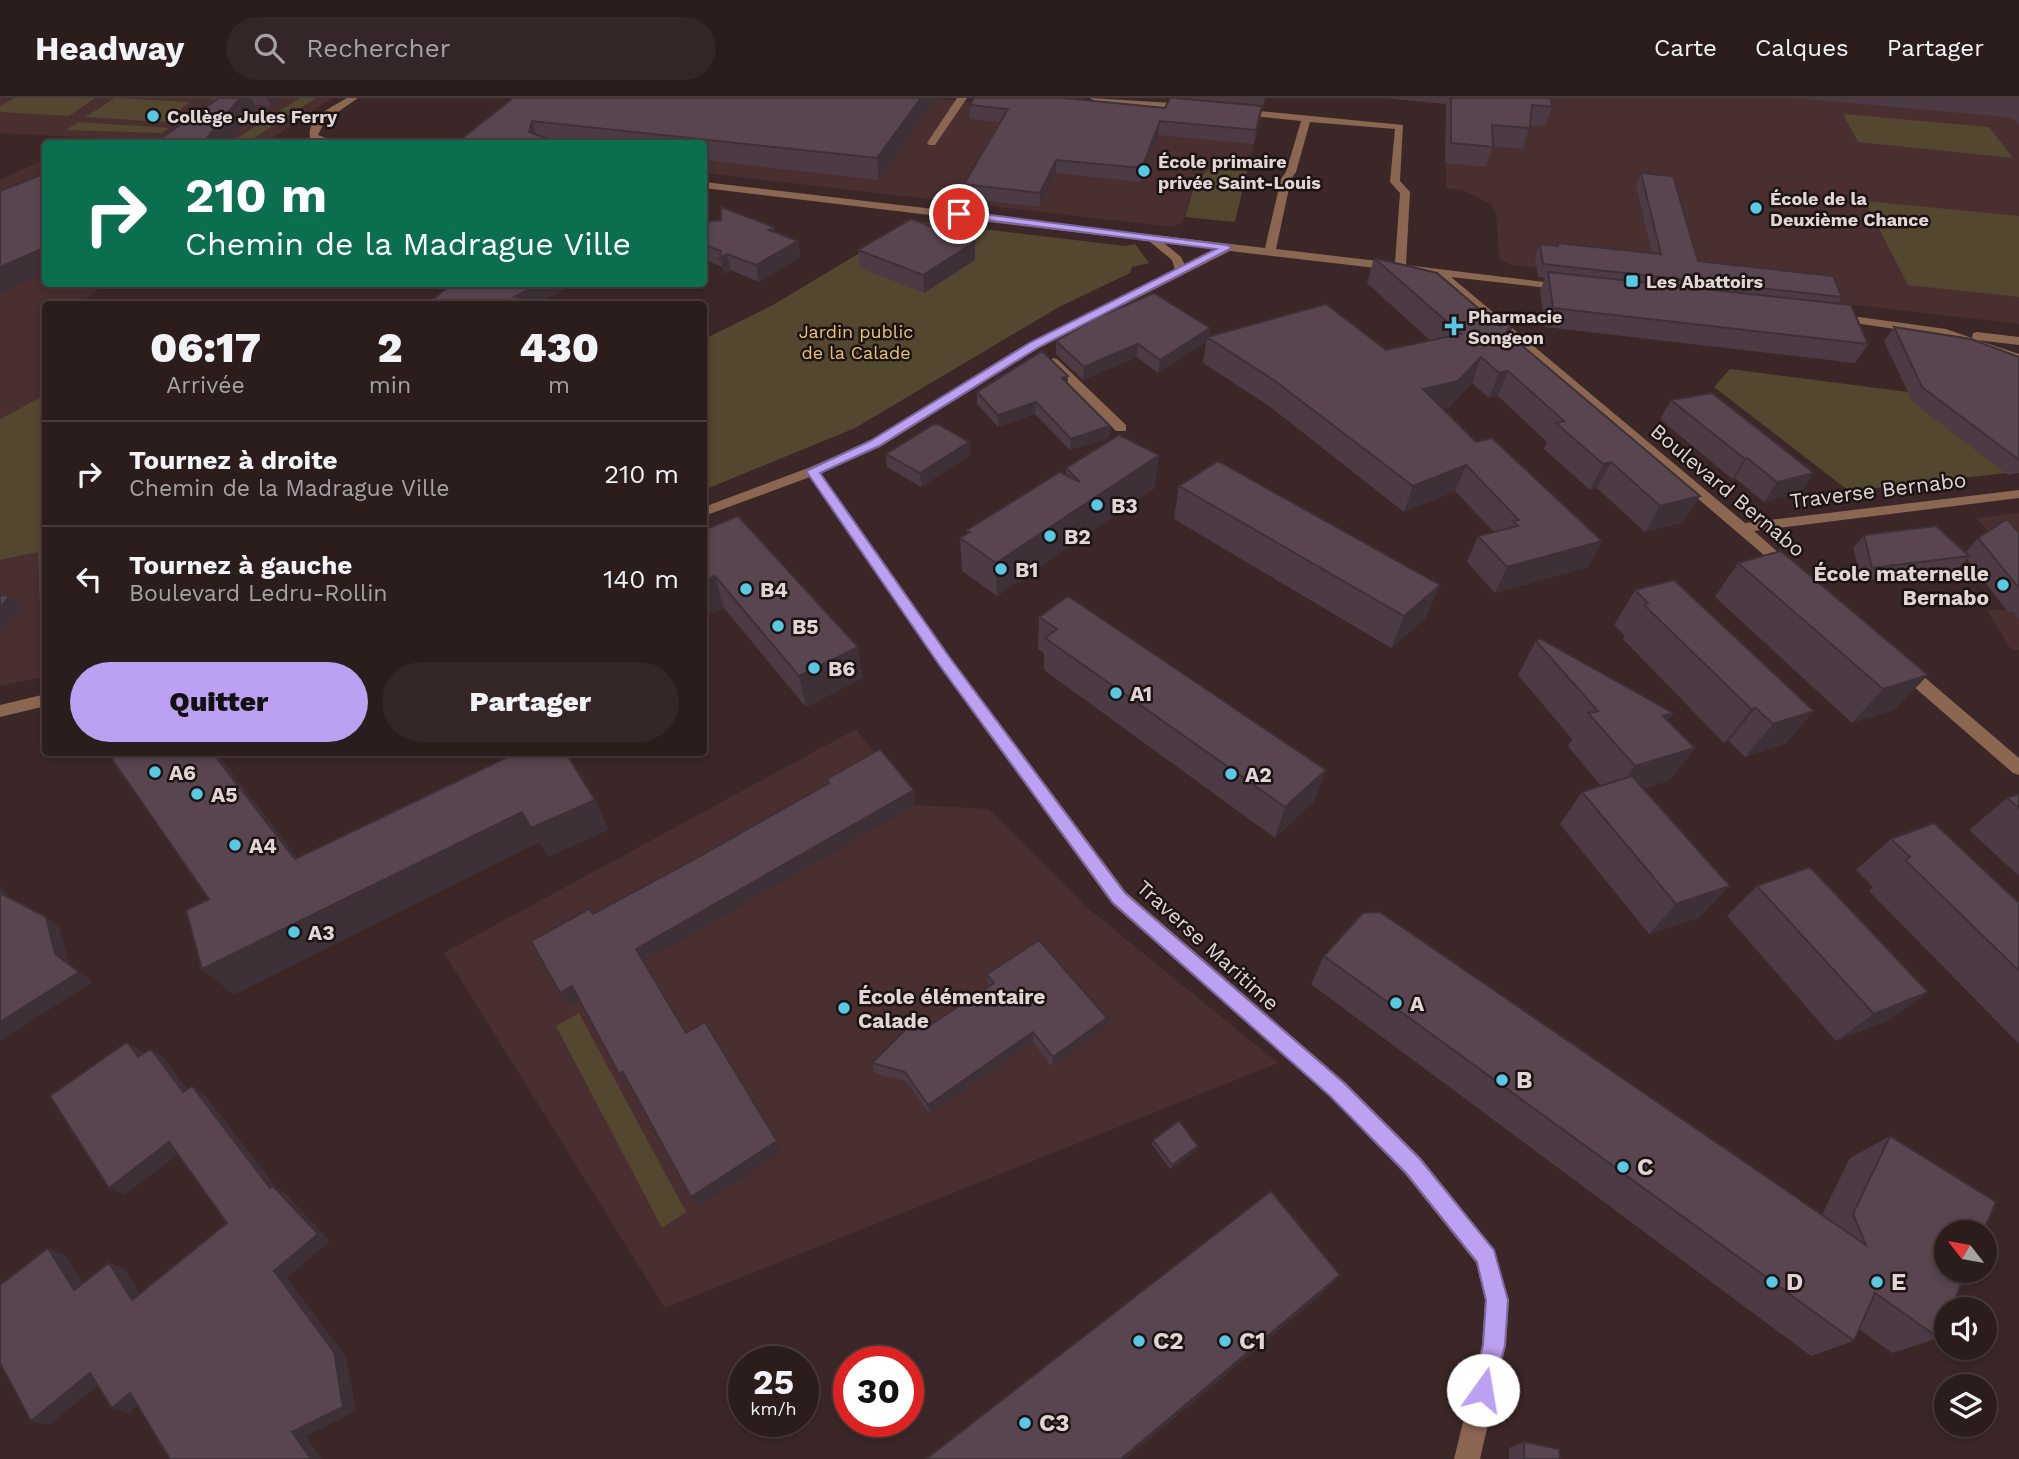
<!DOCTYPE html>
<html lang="fr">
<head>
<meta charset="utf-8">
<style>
  :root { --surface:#2c1d1d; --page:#342626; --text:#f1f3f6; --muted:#a6a2a4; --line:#483b3b; --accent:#bca0f2 }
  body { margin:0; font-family:"Work Sans",sans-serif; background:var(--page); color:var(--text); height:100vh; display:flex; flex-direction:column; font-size:26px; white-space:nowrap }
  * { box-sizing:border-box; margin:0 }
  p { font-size:23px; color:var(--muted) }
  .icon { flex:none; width:38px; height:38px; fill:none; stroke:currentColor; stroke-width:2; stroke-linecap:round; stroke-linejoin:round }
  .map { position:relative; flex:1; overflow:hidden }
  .side { position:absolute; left:42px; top:203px; width:665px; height:455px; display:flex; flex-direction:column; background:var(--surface); border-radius:7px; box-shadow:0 4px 10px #0003,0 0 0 2px var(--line) }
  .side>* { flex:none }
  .guide { position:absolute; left:42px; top:42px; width:665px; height:147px; border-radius:7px; box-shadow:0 4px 10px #0003,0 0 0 2px var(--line); background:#0b6e4f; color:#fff; overflow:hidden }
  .needle { width:46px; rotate:301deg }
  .fabs { position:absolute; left:1934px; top:1122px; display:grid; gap:14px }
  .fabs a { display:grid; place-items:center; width:63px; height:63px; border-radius:50%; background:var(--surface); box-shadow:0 4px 10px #0003,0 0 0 2px var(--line); font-size:35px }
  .speed { position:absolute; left:728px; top:1248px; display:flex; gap:14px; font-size:35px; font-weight:700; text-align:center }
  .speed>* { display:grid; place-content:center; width:91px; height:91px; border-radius:50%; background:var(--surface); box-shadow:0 4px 10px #0003,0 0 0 2px var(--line); line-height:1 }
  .speed small { font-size:18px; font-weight:400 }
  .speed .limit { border:10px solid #d22; background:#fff; color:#111 }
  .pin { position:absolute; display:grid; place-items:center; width:60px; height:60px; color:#fff; margin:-30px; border:4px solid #fff; border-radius:50%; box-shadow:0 2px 7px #0007 }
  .me { position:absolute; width:77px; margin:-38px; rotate:13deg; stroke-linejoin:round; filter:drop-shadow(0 0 5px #0008) }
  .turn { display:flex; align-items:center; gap:24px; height:147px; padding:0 28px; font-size:32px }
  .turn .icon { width:91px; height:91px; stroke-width:2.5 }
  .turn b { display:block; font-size:49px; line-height:60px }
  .eta { display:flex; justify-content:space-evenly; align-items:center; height:119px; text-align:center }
  .eta b { font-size:42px; font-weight:800; line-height:49px }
  .primary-button { display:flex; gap:14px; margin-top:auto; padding:14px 28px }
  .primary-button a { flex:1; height:80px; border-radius:42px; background:var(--accent); color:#111; font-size:28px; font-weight:800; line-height:80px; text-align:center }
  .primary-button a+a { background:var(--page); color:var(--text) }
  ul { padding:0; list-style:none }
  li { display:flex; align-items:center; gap:21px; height:105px; padding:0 28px; border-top:2px solid var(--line) }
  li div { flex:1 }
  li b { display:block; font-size:26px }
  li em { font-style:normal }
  header { display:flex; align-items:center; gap:42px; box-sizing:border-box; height:98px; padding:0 35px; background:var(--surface); border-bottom:2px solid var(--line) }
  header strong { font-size:33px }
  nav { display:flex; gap:38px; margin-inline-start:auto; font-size:24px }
  .search { width:490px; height:63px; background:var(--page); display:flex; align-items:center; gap:18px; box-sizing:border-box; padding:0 24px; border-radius:38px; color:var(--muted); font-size:26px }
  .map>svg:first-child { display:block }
  .built { fill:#492f2f }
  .green { fill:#54472f }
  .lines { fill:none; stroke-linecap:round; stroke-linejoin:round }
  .minor { fill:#8b6651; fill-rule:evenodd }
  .wall { fill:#4c3b44 }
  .shaded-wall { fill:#3e3037 }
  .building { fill:#58454f; stroke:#3e3037; stroke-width:2 }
  .route { fill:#bca0f2; stroke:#7a689d; stroke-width:2 }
  .poi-dot { fill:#59c8e4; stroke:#1c1313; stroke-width:2.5 }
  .labels { text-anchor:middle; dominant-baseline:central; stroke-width:5; stroke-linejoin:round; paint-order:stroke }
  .far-poi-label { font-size:18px; font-weight:bold; fill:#e3d5d5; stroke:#1c1313; text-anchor:start }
  .far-park-label { font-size:18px; fill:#e6c27b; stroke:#1c1313 }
  .street-label { font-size:21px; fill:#e3d5d5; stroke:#1c1313 }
  .poi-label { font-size:21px; font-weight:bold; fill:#e3d5d5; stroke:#1c1313; text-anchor:start }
  .near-poi-label { font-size:24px; font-weight:bold; fill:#e3d5d5; stroke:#1c1313; text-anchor:start }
</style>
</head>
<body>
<header>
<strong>Headway</strong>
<div class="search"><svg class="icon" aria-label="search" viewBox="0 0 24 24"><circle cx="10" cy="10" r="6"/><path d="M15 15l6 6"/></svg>Rechercher</div>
<nav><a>Carte</a><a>Calques</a><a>Partager</a></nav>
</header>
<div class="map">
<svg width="2019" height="1361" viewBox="0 0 2019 1361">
  <rect width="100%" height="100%" fill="#3b2727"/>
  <!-- built -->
  <path class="built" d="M0 0H332L265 45 80 46 92 40 0 35Z
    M546 0H931L1257 33 1248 69 1228 68 1202 75 1195 84 1182 125 1172 129 704 75V46H490Z
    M1384 0H2019V226L1511 167 1499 161 1496 114 1490 106 1462 92 1446 90V6Z
    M45 61 46 186H107L77 206H46L45 228 42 231 45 232V297L0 321V82Z
    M2019 415V552H2011L1987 512H2006L1967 461 1992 438 1976 420Z
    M38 454 42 579 0 588V462Z
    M856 631 915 707 988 711 1084 807 1278 965 665 1210 444 855Z"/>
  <!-- green -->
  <path class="green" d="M14 0H95L69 18 0 14V8Z
    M115 0 190 4 164 24 85 19Z
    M300 0H316L249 43 234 42Z
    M1843 16 1989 29 2013 60 1858 44Z
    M78 24 169 30 161 35 66 32Z
    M1228 68 1248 69 1235 124 1185 119 1197 79 1209 72Z
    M1865 103 2019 118V199L1908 187Z
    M905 122 1125 148 1135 146 1149 165 1132 169 1130 175 1059 209 855 330 704 392V241L773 207 898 132Z
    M1730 271 1908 294 1912 303 2006 375 1849 393 1714 289Z
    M45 297 46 578 42 579 38 454 0 462V321Z
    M579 915 686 1114 662 1130 556 928Z"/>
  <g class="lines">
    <!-- minor -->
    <path class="minor" d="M347 0H358L325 23 318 37 341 46H320L310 40C306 20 332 9 347 0Z
      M957 0H967L935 47H929L927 45Z
      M1090 0 1189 6 1194 9 1189 12 1095 3Z
      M1238 11 1403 27 1400 83 1410 94 1406 167 1569 187 1571 189 1565 192 1451 179 1745 425 2019 392V400L1754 433 1797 471 1790 476 1785 475 1436 177 1230 153 1039 250 880 349 821 375 951 560 1126 794 1345 984 1421 1060 1494 1151 1509 1202 1506 1247 1480 1361H1454L1482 1247 1485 1202 1476 1165 1405 1076 1329 998 1112 806 939 568 810 379 704 418V409L808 370 870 343 1031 244 1175 172 1172 162 1149 143 704 90V84L1265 150 1281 81 1286 74 1301 23 1235 16 1233 14ZM1310 24 1395 31 1390 84 1400 95 1395 165 1276 151 1291 81 1296 74ZM1164 145 1217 151 1185 167 1181 159Z
      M1837 216 1946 231 1972 240 1973 235 1977 234 2019 239V247L1977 242 2019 256V264L1944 238 1833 222V218Z
      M1053 260 1057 261 1126 327V333H1116L1049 267 1047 264Z
      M1903 564 1909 566 2019 660V677L2013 675 1897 574 1895 570 1897 566Z
      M46 596V608L0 619V607Z"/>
  </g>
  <!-- wall -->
  <path class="wall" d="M211 0H280L271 8 255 7 256 9 213 4Z
    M513 0 936 1 879 82 704 62V46H455Z
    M1170 0H1265L1254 46 1158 37 1141 84 1056 75 1040 109 964 100V86L1001 24 970 21V7L1165 10Z
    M1384 0H1551L1552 9 1545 28 1530 27 1523 51 1493 48 1486 69 1445 65 1446 6Z
    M1794 0H2019V28L2015 22 2006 19Z
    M1641 75 1698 163 1842 199 1838 206 1868 246 1855 265 1545 229 1540 193 1545 180 1538 179 1535 159 1540 146 1557 148 1558 145 1652 155 1636 88Z
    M704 124 774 129V134L798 143 800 159 759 184 731 172 724 176 722 169 704 161Z
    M858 152 975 162 924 195 860 170Z
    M1374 160 1509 237 1684 424 1645 434 1597 390 1590 392 1544 351 1547 344 1498 298 1489 300 1472 285 1449 309 1442 310 1476 344 1602 443 1588 469 1495 495 1467 464 1478 438 1494 434 1455 393 1404 414 1269 308 1203 265 1206 244 1158 275 1137 259 1083 282 1056 256V243L1210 230 1209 239 1386 252 1431 243 1367 185Z
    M1894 229 2019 259V375L2008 377 1912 303 1884 243Z
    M1068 278 1067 286 1110 328 1109 340 1070 352 1035 316 998 329 977 306V294Z
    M1671 302 1814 375 1800 394 1764 404 1735 380 1732 381 1660 321Z
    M969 344 970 357 921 389 887 369 886 356Z
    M1066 370 1155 390 997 498 962 473 960 440 967 436V432L1066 377Z
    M1179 388 1426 520 1391 550 1174 421Z
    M704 432 863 580 806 609 724 510 704 519Z
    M2019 435V521L2013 514H2008L1967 461 1957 472 1862 483 1853 450 1864 437 1965 455 1978 440Z
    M1738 465 1928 577 1895 611 1852 625 1715 499Z
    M1635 492 1814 613 1785 646 1745 659 1729 643 1724 645 1623 541 1625 538 1614 527Z
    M1039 519 1326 672 1314 703 1275 740 1044 572V555L1038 551Z
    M1536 543 1673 615 1667 622 1695 650 1670 682 1643 691 1700 819 1649 836 1560 726 1582 694 1601 688 1568 648 1572 641 1518 577Z
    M2019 696V778L1969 732 2007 700Z
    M1891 741 2019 805V946L1869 793 1873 789 1856 772Z
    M1757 788 1928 894 1889 922 1836 943 1727 818Z
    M1324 858 1822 1117 1850 1060 1890 1038 1939 1240 1892 1255 1859 1231 1854 1243 1811 1258 1311 886Z
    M987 876 1107 920 1105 930 1052 969 1033 944 930 1016 906 983 874 975 872 965 989 888 988 887Z
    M1153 1042 1196 1053 1170 1071 1152 1046Z
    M1524 1344 1560 1361H1509V1350Z"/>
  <!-- shaded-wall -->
  <path class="shaded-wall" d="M240 0H251L256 9 227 46H202Z
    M267 0H280L271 8Z
    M921 0 936 1 879 82 877 60Z
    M1262 8 1260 22 1254 46 1256 32Z
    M532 23 539 44 529 34Z
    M1160 23 1158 37 1141 84 1142 70Z
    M1056 62V75L1040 109V95Z
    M798 143 800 159 759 184 756 167Z
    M975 144V162L924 195 923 177Z
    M46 149V174L0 195V169Z
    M727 156 731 172 724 176 720 160Z
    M540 186H577L536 206 514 199Z
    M1514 225 1504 251 1506 234Z
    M1210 230 1209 240 1207 239 1206 244 1158 275 1160 262Z
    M1138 246 1137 259 1083 282 1084 269Z
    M1481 259 1472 285 1449 309 1414 317 1423 291Z
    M1508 273 1498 298 1489 300 1499 275Z
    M1068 278 1067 289 1062 280Z
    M1036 304 1035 316 998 329V317Z
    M1110 328 1109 340 1070 352 1071 341Z
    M969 344 970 357 921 389 920 375Z
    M1159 357 1155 390 997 498 996 465Z
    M1747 360 1735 380 1732 381 1745 361Z
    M1611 364 1597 390 1590 392 1603 366Z
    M1466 367 1455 393 1404 414 1413 388Z
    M1814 375 1800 394 1764 404 1777 384Z
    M1700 398 1684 424 1645 434 1660 408Z
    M1602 443 1588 469 1495 495 1507 469Z
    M715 478 724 510 704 519V483Z
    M1440 487 1426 520 1391 550 1404 518Z
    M10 498 23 511 0 537V509Z
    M858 549 863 580 806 609 799 578Z
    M1928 577 1895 611 1852 625 1883 591Z
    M1756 610 1729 643 1724 645 1751 611Z
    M1814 613 1785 646 1745 659 1773 626Z
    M1673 615 1649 648 1663 618Z
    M1695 650 1670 682 1612 701 1635 668Z
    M212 654H216L321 790 295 761Z
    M1326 672 1314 703 1275 740 1285 709Z
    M914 692 915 707 644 864 636 851Z
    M595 702 609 732 548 759 539 744 234 897 202 871 522 714Z
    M0 787 13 805 0 795Z
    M1730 788 1700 819 1649 836 1676 806Z
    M46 819 59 829 69 865 93 884 0 943V924L55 856Z
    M572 888 581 901 569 908 560 895Z
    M1928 894 1889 922 1836 943 1874 916Z
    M1107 920 1105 930 1052 969 1053 959Z
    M1033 934V944L930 1016 928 1007Z
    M127 944 141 953 152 968 138 959Z
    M151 951 164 960 196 1003 183 994Z
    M623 974 631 986 627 988 619 976Z
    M192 988 205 997 277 1090 285 1095 330 1143 287 1180 346 1259 356 1313 306 1338 322 1361H311L292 1334 274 1173 270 1090Z
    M777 1043 782 1054 698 1109 691 1099Z
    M169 1044 183 1053 124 1097 109 1090Z
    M1198 1048 1196 1053 1170 1071 1172 1067Z
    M48 1150 65 1157 91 1198 74 1192Z
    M109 1165 125 1171 148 1208 132 1202Z
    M1340 1177 1323 1195 1126 1361H1121Z
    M90 1275 107 1280 49 1327 31 1323Z
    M130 1295 146 1300 129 1315 112 1310Z"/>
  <!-- building -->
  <path class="building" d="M219 0H240L202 46H153Z
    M513 0H921L877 60 532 23 529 34 562 46H455Z
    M974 0H1063L1165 10 1170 0H1175L1262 8 1256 32 1160 23 1142 70 1056 62 1040 95 964 86 1008 11 970 7Z
    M1451 0H1551L1552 9 1532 7 1530 30 1492 27 1493 49 1451 45Z
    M46 75V149L0 169V93Z
    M1641 75 1673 78 1698 163 1833 178 1842 199 1543 166 1540 146 1558 148V145L1661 156Z
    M721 109 774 129 769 132 798 143 756 167 727 156 720 160 721 153 704 147V124L721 122Z
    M911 121 975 144 923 177 858 152Z
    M1374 160 1437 175 1499 228 1514 225 1506 234 1700 398 1660 408 1611 364 1603 366 1556 325 1564 323 1508 273 1499 275 1481 259 1458 283 1423 291 1476 344 1492 340 1602 443 1507 469 1478 438 1518 428 1513 423 1519 422 1466 367 1413 388 1275 283 1207 239 1326 206 1386 252 1461 236Z
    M1548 174 1851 207 1868 246 1553 210Z
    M451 186H540L514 199 568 206H428Z
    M1154 195 1210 230 1160 262 1138 246 1084 269 1056 243 1098 219Z
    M1894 229 1971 241 2019 259V362L1922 289Z
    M1042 253 1068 278 1062 280 1110 328 1071 341 1036 304 998 317 977 294Z
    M1712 295 1814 375 1777 384 1747 360 1745 361 1671 302Z
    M936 325 969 344 920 375 886 356Z
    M1119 337 1159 357 996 465 960 440 970 434 967 432 1060 374 1080 384 1066 370Z
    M1218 363 1440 487 1404 518 1179 388Z
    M738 418 858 549 799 578 715 478 704 483V432Z
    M2007 421 2019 435V490L1978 440Z
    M1936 428 1969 458 1872 470 1864 437Z
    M1781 453 1928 577 1883 591 1738 465Z
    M1674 482 1814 613 1773 626 1756 610 1751 611 1644 507 1648 505 1635 492Z
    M0 497 10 498 0 509Z
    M1068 498 1326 672 1285 709 1045 540 1057 531 1039 519Z
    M1539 540 1673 615 1663 618 1695 650 1635 668 1588 615 1598 613 1536 543Z
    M880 651 914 692 636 851 686 935 705 924 777 1043 691 1099 623 974 619 976 572 888 560 895 531 843 589 811 593 816 691 763 829 685 827 681Z
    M107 654H212L295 761 512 657 511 654H565L595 702 531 730 522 714 202 871 186 812 209 801Z
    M1632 678 1730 788 1676 806 1582 694Z
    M2019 696V710L2007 700Z
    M1934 725 2019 805V873L1905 762 1910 759 1891 741Z
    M1810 769 1928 894 1874 916 1757 788Z
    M0 795 46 819 55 856 79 874 0 924Z
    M1380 814 1866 1147 1853 1116 1890 1038 1996 1104 1983 1134H1946V1172H1967L1951 1211H1946V1223L1939 1240 1875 1195 1854 1243 1324 858 1363 815Z
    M1039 842 1107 920 1053 959 1033 934 928 1007 905 974 872 965 916 921 924 931 994 885 987 876Z
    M127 944 138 959 151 951 183 994 192 988 270 1090 273 1088 318 1136 274 1173 334 1254 343 1309 292 1334 311 1361H170L130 1295 112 1310 90 1275 31 1323 0 1265V1187L48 1150 74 1192 109 1165 132 1202 227 1125 169 1044 109 1090 50 998Z
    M1179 1023 1198 1048 1172 1067 1153 1042Z
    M1271 1093 1340 1177 1121 1361H926Z
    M1524 1344 1559 1351 1560 1361H1524Z"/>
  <!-- route -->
  <path class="route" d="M959 113 1227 147 1232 150 1039 249 879 348 820 375 950 560 1125 795 1344 985 1420 1061 1494 1152 1508 1202 1505 1247 1491 1300 1483 1304 1475 1300 1472 1292 1483 1247 1486 1202 1477 1164 1406 1075 1330 998 1113 805 940 568 806 373 870 343 1031 244 1216 151 955 118V114Z"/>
  <!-- markers -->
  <g class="poi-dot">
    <circle cx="153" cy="18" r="7"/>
    <circle cx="1144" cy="73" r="7"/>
    <circle cx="1756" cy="110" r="7"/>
    <rect x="1625" y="176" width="14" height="14" rx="3.5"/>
    <path d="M1450.5 217.5h7v7h7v7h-7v7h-7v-7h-7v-7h7z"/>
    <circle cx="1097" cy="407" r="7"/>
    <circle cx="1050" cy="438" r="7"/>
    <circle cx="1001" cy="471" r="7"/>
    <circle cx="2003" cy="487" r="7"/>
    <circle cx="746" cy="491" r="7"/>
    <circle cx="778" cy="528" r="7"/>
    <circle cx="814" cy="570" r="7"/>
    <circle cx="1116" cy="595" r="7"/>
    <circle cx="155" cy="674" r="7"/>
    <circle cx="1231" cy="676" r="7"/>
    <circle cx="197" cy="696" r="7"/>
    <circle cx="235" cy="747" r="7"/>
    <circle cx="294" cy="834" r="7"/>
    <circle cx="1396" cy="905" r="7"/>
    <circle cx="844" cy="910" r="7"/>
    <circle cx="1502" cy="982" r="7"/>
    <circle cx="1623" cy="1069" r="7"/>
    <circle cx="1772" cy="1184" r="7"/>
    <circle cx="1877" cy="1184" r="7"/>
    <circle cx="1139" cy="1243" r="7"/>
    <circle cx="1225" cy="1243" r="7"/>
    <circle cx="1025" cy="1325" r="7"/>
  </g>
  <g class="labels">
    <!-- far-poi labels -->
    <g class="far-poi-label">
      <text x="167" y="18">Collège Jules Ferry</text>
      <text x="1158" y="63">École primaire<tspan x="1158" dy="21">privée Saint-Louis</tspan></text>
      <text x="1770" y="100">École de la<tspan x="1770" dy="21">Deuxième Chance</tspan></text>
      <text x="1646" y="183">Les Abattoirs</text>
      <text x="1468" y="218">Pharmacie<tspan x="1468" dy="21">Songeon</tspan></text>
    </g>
    <!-- far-park labels -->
    <g class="far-park-label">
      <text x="856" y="233">Jardin public<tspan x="856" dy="21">de la Calade</tspan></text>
    </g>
    <!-- street labels -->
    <g class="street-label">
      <text transform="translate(1728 392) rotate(40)">Boulevard Bernabo</text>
      <text transform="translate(1878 392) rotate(-7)">Traverse Bernabo</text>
      <text transform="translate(1208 847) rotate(42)">Traverse Maritime</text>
    </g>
    <!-- poi labels -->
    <g class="poi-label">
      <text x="1111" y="407">B3</text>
      <text x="1064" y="438">B2</text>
      <text x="1015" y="471">B1</text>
      <text x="1989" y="475" text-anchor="end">École maternelle<tspan x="1989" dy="24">Bernabo</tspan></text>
      <text x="760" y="491">B4</text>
      <text x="792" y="528">B5</text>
      <text x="828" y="570">B6</text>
      <text x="1130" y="595">A1</text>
      <text x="169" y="674">A6</text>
      <text x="1245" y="676">A2</text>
      <text x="211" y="696">A5</text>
      <text x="249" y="747">A4</text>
      <text x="308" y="834">A3</text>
      <text x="858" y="898">École élémentaire<tspan x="858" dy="24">Calade</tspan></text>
      <text x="1410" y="905">A</text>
    </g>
    <!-- near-poi labels -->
    <g class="near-poi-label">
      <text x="1516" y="982">B</text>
      <text x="1637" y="1069">C</text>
      <text x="1786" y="1184">D</text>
      <text x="1891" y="1184">E</text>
      <text x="1153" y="1243">C2</text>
      <text x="1239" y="1243">C1</text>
      <text x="1039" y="1325">C3</text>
    </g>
  </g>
</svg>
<div class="fabs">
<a><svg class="needle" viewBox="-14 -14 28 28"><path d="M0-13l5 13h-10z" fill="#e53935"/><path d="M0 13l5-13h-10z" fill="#a6a2a4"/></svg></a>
<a><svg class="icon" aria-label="sound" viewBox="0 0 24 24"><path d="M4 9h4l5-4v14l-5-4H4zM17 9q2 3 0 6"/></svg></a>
<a><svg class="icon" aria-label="layers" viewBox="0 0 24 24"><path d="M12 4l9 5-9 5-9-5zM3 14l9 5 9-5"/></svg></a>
</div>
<div class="speed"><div>25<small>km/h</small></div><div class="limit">30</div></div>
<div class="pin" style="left:959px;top:116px;background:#d93025"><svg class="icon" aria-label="arrive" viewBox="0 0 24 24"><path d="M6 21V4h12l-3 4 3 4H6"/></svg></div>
<svg class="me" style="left:1483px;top:1292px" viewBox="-20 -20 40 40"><circle r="19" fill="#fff"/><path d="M0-13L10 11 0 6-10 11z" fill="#bca0f2"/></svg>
<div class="guide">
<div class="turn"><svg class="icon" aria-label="right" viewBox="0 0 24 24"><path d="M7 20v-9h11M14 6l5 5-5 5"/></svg><div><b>210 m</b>Chemin de la Madrague Ville</div></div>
</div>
<section class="side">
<div class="eta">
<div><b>06:17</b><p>Arrivée</p></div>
<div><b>2</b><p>min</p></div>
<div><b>430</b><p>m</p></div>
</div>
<ul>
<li><svg class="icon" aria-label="right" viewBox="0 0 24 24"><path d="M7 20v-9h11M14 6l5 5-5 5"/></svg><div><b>Tournez à droite</b><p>Chemin de la Madrague Ville</p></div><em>210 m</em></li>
<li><svg class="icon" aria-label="left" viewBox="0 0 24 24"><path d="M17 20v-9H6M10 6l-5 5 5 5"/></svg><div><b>Tournez à gauche</b><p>Boulevard Ledru-Rollin</p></div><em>140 m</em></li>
</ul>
<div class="primary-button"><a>Quitter</a><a>Partager</a></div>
</section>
</div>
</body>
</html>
